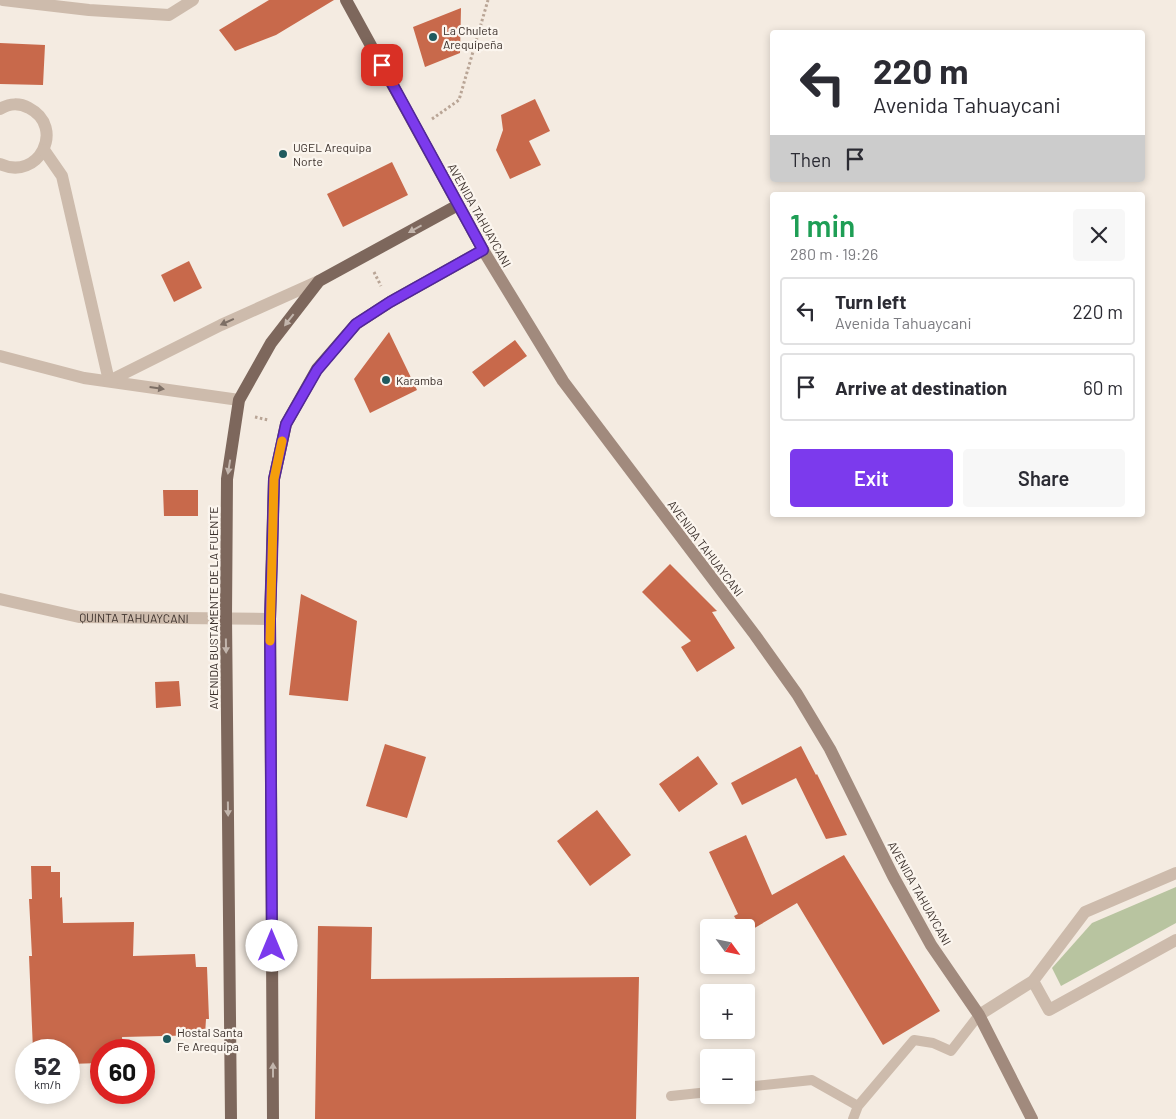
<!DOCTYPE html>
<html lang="en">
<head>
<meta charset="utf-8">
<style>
  :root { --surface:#fff; --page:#f7f7f7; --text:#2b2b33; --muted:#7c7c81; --line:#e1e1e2; --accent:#7c3aed }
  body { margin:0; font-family:Barlow,sans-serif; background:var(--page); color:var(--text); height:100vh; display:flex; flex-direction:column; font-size:19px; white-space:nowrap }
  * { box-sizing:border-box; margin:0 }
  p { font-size:16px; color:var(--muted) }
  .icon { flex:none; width:28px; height:28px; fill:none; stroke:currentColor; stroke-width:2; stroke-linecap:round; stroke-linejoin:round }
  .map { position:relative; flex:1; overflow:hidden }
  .drawer { position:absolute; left:770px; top:192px; width:375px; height:325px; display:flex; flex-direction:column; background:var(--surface); border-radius:5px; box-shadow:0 2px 8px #0003 }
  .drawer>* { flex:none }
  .top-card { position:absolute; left:770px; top:30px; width:375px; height:152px; border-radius:5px; box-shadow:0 2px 8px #0003; background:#fff; color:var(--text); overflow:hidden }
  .needle { width:32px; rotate:123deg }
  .controls { position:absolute; left:700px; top:919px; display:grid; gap:10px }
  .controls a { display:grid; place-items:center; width:55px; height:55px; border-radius:5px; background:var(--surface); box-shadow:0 2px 8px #0003; font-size:25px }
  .speed { position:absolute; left:15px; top:1039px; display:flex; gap:10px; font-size:25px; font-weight:700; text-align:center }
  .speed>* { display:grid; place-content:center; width:65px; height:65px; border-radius:50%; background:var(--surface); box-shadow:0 2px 8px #0003; line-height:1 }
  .speed small { font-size:12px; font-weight:400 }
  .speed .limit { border:8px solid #d22; background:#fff; color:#111 }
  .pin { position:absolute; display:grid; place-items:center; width:42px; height:42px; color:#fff; margin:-21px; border-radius:10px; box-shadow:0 2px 8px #0006 }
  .me { position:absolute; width:55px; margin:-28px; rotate:0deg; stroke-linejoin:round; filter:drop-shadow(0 0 4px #0008) }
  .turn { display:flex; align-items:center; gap:18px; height:105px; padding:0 20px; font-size:22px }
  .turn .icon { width:65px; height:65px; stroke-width:2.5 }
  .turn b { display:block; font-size:35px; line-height:42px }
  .then { display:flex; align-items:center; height:48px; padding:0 20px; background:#0003; gap:10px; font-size:19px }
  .round { display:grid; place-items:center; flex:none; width:52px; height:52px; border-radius:5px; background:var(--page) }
  .summary { display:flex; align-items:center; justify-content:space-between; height:85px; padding:0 20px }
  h1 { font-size:30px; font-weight:600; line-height:38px; color:#1e9e55 }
  .cta { display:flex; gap:10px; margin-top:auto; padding:10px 20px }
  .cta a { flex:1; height:58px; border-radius:5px; background:var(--accent); color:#fff; font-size:20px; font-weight:600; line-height:58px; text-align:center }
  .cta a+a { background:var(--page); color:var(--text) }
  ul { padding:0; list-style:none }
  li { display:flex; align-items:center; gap:15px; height:68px; margin:0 10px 8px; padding:0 10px; border:2px solid var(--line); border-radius:5px }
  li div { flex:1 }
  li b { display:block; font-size:19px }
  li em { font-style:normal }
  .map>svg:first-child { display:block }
  .green { fill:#b8c4a0 }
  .building { fill:#c8694b }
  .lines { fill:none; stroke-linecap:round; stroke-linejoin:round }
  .path { stroke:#b9a596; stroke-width:3; stroke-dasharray:2.5 2.5; stroke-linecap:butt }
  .lane { stroke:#cdbbac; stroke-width:10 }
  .street { stroke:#cdbbac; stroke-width:12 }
  .secondary { stroke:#a18a7d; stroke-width:12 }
  .primary { stroke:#7d675c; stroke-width:12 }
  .oneway { fill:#c2b5ac }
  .oneway2 { fill:#7d6f65 }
  .route-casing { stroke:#51269a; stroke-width:12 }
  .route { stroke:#7c3aed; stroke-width:9 }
  .slow { stroke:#f59e0b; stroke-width:9 }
  .poi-dot { fill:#1f5a5e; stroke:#fbf5ee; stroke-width:2 }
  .labels { text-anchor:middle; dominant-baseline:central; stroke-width:4.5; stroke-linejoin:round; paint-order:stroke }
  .poi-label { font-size:12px; fill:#3b302b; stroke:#fbf5ee; text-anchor:start }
  .street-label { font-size:12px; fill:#3b302b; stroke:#fbf5ee }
</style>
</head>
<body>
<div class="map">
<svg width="1176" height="1119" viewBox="0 0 1176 1119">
  <rect width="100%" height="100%" fill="#f4ebe1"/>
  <!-- green -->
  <path class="green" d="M1176 887V923L1061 986 1052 968 1092 923Z"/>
  <!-- building -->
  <path class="building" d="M269 0H334L276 35 235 51 219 30Z
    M461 8 460 53 425 67 413 27Z
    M0 43 45 45 43 85 0 84Z
    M535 99 550 131 529 141 541 165 510 179 496 150 503 130 501 115Z
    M392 162 408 195 343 227 327 194Z
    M189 261 202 288 174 302 161 275Z
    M389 332 417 390 370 413 354 379Z
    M515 340 527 356 484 387 472 372Z
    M163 490H198V516H164Z
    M670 564 717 611 712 612 735 648 697 672 681 647 691 641 642 592Z
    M301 594 357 621 348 701 289 695Z
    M179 681 181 706 156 708 155 682Z
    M385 744 426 757 407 818 366 806Z
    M801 746 816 775 817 774 847 835 826 839 796 778 742 805 731 783Z
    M698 756 718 784 679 812 659 784Z
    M597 810 631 855 590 886 557 841Z
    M746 835 772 895 844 855 940 1011 883 1045 797 903 746 933V928H741L734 916 738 914 709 852Z
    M31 866H51V872H60V898L62 897 63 923 134 922 133 956 195 954 196 967H207L209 1019H206L205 1035 122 1037 123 1050H101V1063L69 1064V1050H33L29 956H32L29 899H32Z
    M318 926 372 927 371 979 639 977 636 1119H315Z"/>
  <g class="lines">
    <!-- path -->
    <path class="path" d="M432 119 459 100 488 0
      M374 272 381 286
      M255 417 268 420"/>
    <!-- lane -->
    <path class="lane" d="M746 1087 812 1080 858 1106
      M671 1096 709 1092
      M853 1119 858 1106 914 1040 933 1043 951 1051 979 1015"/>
    <!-- street -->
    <g class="street">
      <path d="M3 0 89 10 169 15 193 0"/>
      <path d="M0 109C9 103 20 103 29 108 66 127 39 182 0 164"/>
      <path d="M44 150 62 176 109 381"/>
      <path d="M0 356 84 378 239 400"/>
      <path d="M109 381 221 325 319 281"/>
      <path id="s1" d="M0 599 79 617 270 619"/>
      <path d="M1033 981 1049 1010 1176 940"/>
      <path d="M979 1015 1033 981 1085 912 1176 873"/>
    </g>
    <!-- secondary -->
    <path class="secondary" d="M483 250 563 381 755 635 797 694 830 749 893 876 931 945 979 1015 1032 1119"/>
    <!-- primary -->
    <path class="primary" d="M231 1119 226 617 227 479 239 400 271 343 319 281 458 205
      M273 1119 270 619 274 479 286 424 317 369 356 324 390 302 483 250 346 0"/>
  </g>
  <!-- one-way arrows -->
  <defs><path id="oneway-solid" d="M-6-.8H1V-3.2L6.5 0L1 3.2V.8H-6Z" transform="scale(1.25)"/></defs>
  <g class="oneway">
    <use href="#oneway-solid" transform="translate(415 229) rotate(151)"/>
    <use href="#oneway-solid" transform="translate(289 320) rotate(128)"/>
    <use href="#oneway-solid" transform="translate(229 467) rotate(99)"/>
    <use href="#oneway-solid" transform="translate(226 646) rotate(89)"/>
    <use href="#oneway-solid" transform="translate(228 809) rotate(89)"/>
    <use href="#oneway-solid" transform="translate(273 1070) rotate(-90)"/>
  </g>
  <g class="oneway2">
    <use href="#oneway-solid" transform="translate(227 322) rotate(156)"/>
    <use href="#oneway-solid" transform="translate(157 388) rotate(8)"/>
  </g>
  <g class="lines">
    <defs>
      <path id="route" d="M272 946 270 619 272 559 274 479 286 424 317 370 356 324 390 302 483 250 382 65"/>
    </defs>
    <!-- route casing -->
    <use href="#route" class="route-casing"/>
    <!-- route -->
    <use href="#route" class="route"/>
    <!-- slow -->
    <path class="slow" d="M270 641 274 479 282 441"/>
  </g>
  <!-- markers -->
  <g class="poi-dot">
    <circle cx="433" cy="37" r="5"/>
    <circle cx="283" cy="154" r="5"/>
    <circle cx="386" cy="380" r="5"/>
    <circle cx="167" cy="1039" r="5"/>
  </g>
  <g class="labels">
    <!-- poi labels -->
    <g class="poi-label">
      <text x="443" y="30">La Chuleta<tspan x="443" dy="14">Arequipeña</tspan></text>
      <text x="293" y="147">UGEL Arequipa<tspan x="293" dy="14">Norte</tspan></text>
      <text x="396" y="380">Karamba</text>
      <text x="177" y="1032">Hostal Santa<tspan x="177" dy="14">Fe Arequipa</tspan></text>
    </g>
    <!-- street labels -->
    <g class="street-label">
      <text transform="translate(480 215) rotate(61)">AVENIDA TAHUAYCANI</text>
      <text transform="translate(706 548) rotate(53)">AVENIDA TAHUAYCANI</text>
      <text transform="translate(213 608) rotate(-90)">AVENIDA BUSTAMENTE DE LA FUENTE</text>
      <text stroke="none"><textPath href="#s1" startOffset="136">QUINTA TAHUAYCANI</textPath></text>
      <text transform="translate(920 893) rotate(61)">AVENIDA TAHUAYCANI</text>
    </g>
  </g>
</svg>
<div class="controls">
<a><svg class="needle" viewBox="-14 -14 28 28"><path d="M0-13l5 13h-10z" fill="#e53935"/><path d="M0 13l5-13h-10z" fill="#7c7c81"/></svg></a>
<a>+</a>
<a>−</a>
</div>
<div class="speed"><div>52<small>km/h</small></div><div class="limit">60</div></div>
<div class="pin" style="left:382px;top:65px;background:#d93025"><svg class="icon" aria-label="arrive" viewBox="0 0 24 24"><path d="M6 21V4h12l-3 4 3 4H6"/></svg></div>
<svg class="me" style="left:272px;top:946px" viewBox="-20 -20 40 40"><circle r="19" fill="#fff"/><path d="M0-13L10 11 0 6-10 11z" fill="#7c3aed"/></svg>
<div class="top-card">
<div class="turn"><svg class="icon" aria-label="left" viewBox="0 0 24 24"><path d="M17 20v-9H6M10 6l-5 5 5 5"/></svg><div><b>220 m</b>Avenida Tahuaycani</div></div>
<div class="then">Then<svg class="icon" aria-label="arrive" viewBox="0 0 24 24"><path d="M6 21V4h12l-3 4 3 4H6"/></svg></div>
</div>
<section class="drawer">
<div class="summary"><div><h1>1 min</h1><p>280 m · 19:26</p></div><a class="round"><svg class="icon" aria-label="close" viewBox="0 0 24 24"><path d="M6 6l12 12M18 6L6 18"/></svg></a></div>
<ul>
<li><svg class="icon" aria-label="left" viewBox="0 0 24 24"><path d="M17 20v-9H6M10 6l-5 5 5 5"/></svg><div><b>Turn left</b><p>Avenida Tahuaycani</p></div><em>220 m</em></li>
<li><svg class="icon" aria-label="arrive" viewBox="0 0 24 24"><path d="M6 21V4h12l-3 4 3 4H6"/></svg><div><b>Arrive at destination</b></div><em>60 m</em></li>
</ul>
<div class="cta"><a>Exit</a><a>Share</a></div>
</section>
</div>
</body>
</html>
